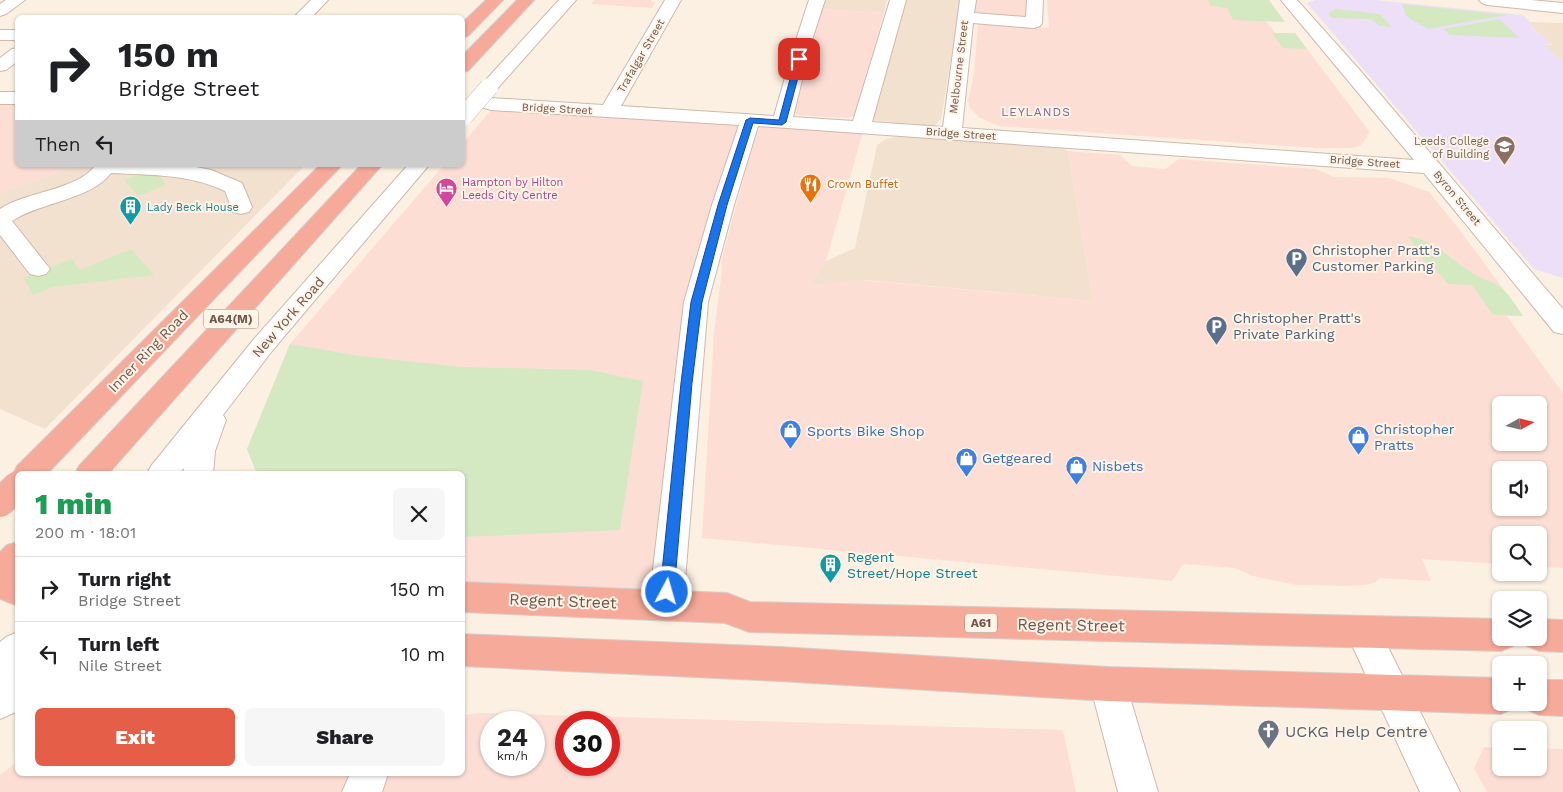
<!DOCTYPE html>
<html lang="en">
<head>
<meta charset="utf-8">
<style>
  :root { --surface:#fff; --page:#f6f6f6; --text:#202124; --muted:#757577; --line:#e0e0e0; --accent:#e55e47 }
  body { margin:0; font-family:"Work Sans",sans-serif; background:var(--page); color:var(--text); height:100vh; display:flex; flex-direction:column; font-size:19px; white-space:nowrap }
  * { box-sizing:border-box; margin:0 }
  p { font-size:16px; color:var(--muted) }
  .icon { flex:none; width:28px; height:28px; fill:none; stroke:currentColor; stroke-width:2; stroke-linecap:round; stroke-linejoin:round }
  .map { position:relative; flex:1; overflow:hidden }
  .drawer { position:absolute; left:15px; top:471px; width:450px; height:305px; display:flex; flex-direction:column; background:var(--surface); border-radius:8px; box-shadow:0 1px 4px #0004 }
  .drawer>* { flex:none }
  .hud { position:absolute; left:15px; top:15px; width:450px; height:152px; border-radius:8px; box-shadow:0 1px 4px #0004; background:#fff; color:var(--text); overflow:hidden }
  .needle { width:32px; rotate:82deg }
  .fabs { position:absolute; left:1492px; top:396px; display:grid; gap:10px }
  .fabs a { display:grid; place-items:center; width:55px; height:55px; border-radius:8px; background:var(--surface); box-shadow:0 1px 4px #0004; font-size:25px }
  .speed { position:absolute; left:480px; top:711px; display:flex; gap:10px; font-size:25px; font-weight:700; text-align:center }
  .speed>* { display:grid; place-content:center; width:65px; height:65px; border-radius:50%; background:var(--surface); box-shadow:0 1px 4px #0004; line-height:1 }
  .speed small { font-size:12px; font-weight:400 }
  .speed .limit { border:8px solid #d22; background:#fff; color:#111 }
  .pin { position:absolute; display:grid; place-items:center; width:42px; height:42px; color:#fff; margin:-21px; border-radius:10px; box-shadow:0 2px 8px #0006 }
  .me { position:absolute; width:55px; margin:-28px; rotate:6deg; stroke-linejoin:round; filter:drop-shadow(0 0 4px #0008) }
  .turn { display:flex; align-items:center; gap:18px; height:105px; padding:0 20px; font-size:22px }
  .turn .icon { width:65px; height:65px; stroke-width:2.5 }
  .turn b { display:block; font-size:35px; line-height:42px }
  .then { display:flex; align-items:center; height:48px; padding:0 20px; background:#0003; gap:10px; font-size:19px }
  .round { display:grid; place-items:center; flex:none; width:52px; height:52px; border-radius:8px; background:var(--page) }
  .headline { display:flex; align-items:center; justify-content:space-between; height:85px; padding:0 20px }
  h1 { font-size:30px; font-weight:800; line-height:38px; color:#1e9e55 }
  .button { display:flex; gap:10px; margin-top:auto; padding:10px 20px }
  .button a { flex:1; height:58px; border-radius:8px; background:var(--accent); color:#fff; font-size:20px; font-weight:800; line-height:58px; text-align:center }
  .button a+a { background:var(--page); color:var(--text) }
  ul { padding:0; list-style:none }
  li { display:flex; align-items:center; gap:15px; height:65px; padding:0 20px; border-top:1px solid var(--line) }
  li div { flex:1 }
  li b { display:block; font-size:19px }
  li em { font-style:normal }
  .map>svg:first-child { display:block }
  .residential { fill:#f3e1d0 }
  .commercial { fill:#fcded5; fill-rule:evenodd }
  .education { fill:#eddff8 }
  .green { fill:#d4e9c1 }
  .lines { fill:none; stroke-linecap:round; stroke-linejoin:round }
  .minor-casing { stroke:#cfb8ac; stroke-width:2 }
  .highway-casing { stroke:#d8cfcc; stroke-width:2 }
  .minor { fill:#fff; fill-rule:evenodd }
  .highway { fill:#f6aa99; fill-rule:evenodd }
  .minor-bridge-casing { stroke:#cfb8ac; stroke-width:19; stroke-linecap:butt }
  .highway-bridge-casing { stroke:#d8cfcc; stroke-width:30; stroke-linecap:butt }
  .minor-bridge { stroke:#fff; stroke-width:18 }
  .highway-bridge { stroke:#f6aa99; stroke-width:28 }
  .route { fill:#1a73e8; stroke:#114b97 }
  .labels { text-anchor:middle; dominant-baseline:central; stroke-width:4; stroke-linejoin:round; paint-order:stroke }
  .far-street-label { font-size:11px; fill:#735449; stroke:#fff4e8 }
  .far-education-label { font-size:11px; fill:#785e54; stroke:#fff4e8; text-anchor:end }
  .far-hotel-label { font-size:11px; fill:#b23c85; stroke:#fff4e8; text-anchor:start }
  .far-food-label { font-size:11px; fill:#c56008; stroke:#fff4e8; text-anchor:start }
  .far-culture-label { font-size:11px; fill:#0d838f; stroke:#fff4e8; text-anchor:start }
  .far-neighbourhood-label { font-size:12px; letter-spacing:1px; fill:#826496; stroke:#fff4e8 }
  .shield { fill:#fff4e8; stroke:#9d8479; stroke-width:1 }
  .shield-label { font-size:12px; font-weight:bold; fill:#735449 }
  .service-label { font-size:14px; fill:#4e5e75; stroke:#fff4e8; text-anchor:start }
  .street-label { font-size:14px; fill:#735449; stroke:#fff4e8 }
  .shop-label { font-size:14px; fill:#366cbe; stroke:#fff4e8; text-anchor:start }
  .culture-label { font-size:14px; fill:#0d838f; stroke:#fff4e8; text-anchor:start }
  .near-street-label { font-size:16px; fill:#735449; stroke:#fff4e8 }
  .near-worship-label { font-size:16px; fill:#5b616d; stroke:#fff4e8; text-anchor:start }
</style>
</head>
<body>
<div class="map">
<svg width="1563" height="792" viewBox="0 0 1563 792">
  <rect width="100%" height="100%" fill="#fcf0e2"/>
  <!-- residential -->
  <path class="residential" d="M821 0H887L884 13 818 9Z
    M900 0H961L941 119 935 125 928 126 871 120Z
    M1530 22 1563 23V62L1542 45H1552L1532 27Z
    M911 134 1063 148 1068 151 1093 301 865 280 809 286 826 261 855 248 877 145 886 139Z
    M80 165H305L45 429 0 409V193Z"/>
  <!-- commercial -->
  <path class="commercial" d="M594 0H652L651 2H655L652 8 591 4Z
    M976 0H1032L1031 21 973 14Z
    M1047 0H1245L1267 22 1275 33H1295L1369 131 1367 137 1360 146 1351 148H1316L999 126 980 118 970 108 968 101 974 73 978 23 1049 28Z
    M818 9 884 13 855 115 849 118 798 115 793 111 815 37Z
    M0 103 17 104 18 165H80L0 193Z
    M492 109 742 123 714 204 666 604 463 597 462 474H257L247 449 290 344 444 165H462L463 143Z
    M773 125 863 132 826 261 810 286 861 280 1093 301 1068 151 1120 155 1132 166 1165 169 1179 159 1316 169 1334 177 1389 178 1429 192 1459 229 1523 316 1506 315 1563 393V568L1539 567V535H1501V564L1422 559 1431 581 1380 578 1376 582 1366 585 1345 586 1297 585 1253 576 1234 568 1183 564 1172 581 702 538 714 333 722 269 721 261 756 133 762 127ZM1501 405H1539V442H1501ZM1501 470H1539V508H1501Z
    M482 713 1063 730 1076 792H0V775L17 762 18 774H462L463 715ZM491 722H534V765H491ZM566 722H609V765H566Z
    M1484 747 1501 748V768H1539V748L1563 749V792H1487L1474 768Z"/>
  <!-- education -->
  <path class="education" d="M1316 0H1375L1523 15 1530 22 1532 28 1550 42H1549L1552 44 1543 45 1563 62V278L1534 269 1307 3Z"/>
  <!-- green -->
  <path class="green" d="M1208 0H1269L1285 22 1233 20 1227 8 1211 6Z
    M1402 4 1507 15 1428 29 1406 16Z
    M1336 9 1380 14 1392 27 1379 26 1371 19 1332 18 1328 14Z
    M1499 19 1520 38 1450 35 1443 29Z
    M1272 33H1295L1307 49 1283 48Z
    M147 173 159 174 166 185 138 196 125 181 126 179Z
    M1408 236C1440 243 1448 258 1474 274 1483 280 1494 281 1502 288 1510 296 1517 307 1523 316L1493 315 1472 285 1448 284 1433 266 1427 265Z
    M131 249 154 275 53 287 33 295 23 278 72 259 80 270Z
    M290 344 361 356 461 367 590 370 643 381 620 530 463 537 462 474H257L247 449Z"/>
  <g class="lines">
    <defs>
      <path id="minor" d="M6 0H25L6 14 0 16V4Z
        M311 0H328L311 18H293Z
        M559 0H576L495 91 489 92 483 91 480 87 483 83Z
        M665 0H681L621 106 774 116 795 43 809 0H825L811 43 793 117 853 121 890 0H906L872 122 943 127 960 0H976L974 13 1026 17 1027 0H1043L1042 23 1040 26 1034 28 973 23 962 128 1414 160 1281 0H1297L1357 67 1563 309V334L1554 332 1424 173 758 126 734 205 708 302 683 604 678 615 666 619 654 615 649 604 684 302 712 205 739 125 491 110 484 108 482 104 484 100 491 98 603 105Z
        M1479 0H1531L1563 3V13L1487 5 1482 3Z
        M0 30H18V40H0Z
        M18 48V61L6 70 0 71V58L12 49Z
        M0 92H18V104H0Z
        M96 165H186L211 170 242 183 252 207 249 212 241 214 233 212 225 191C189 174 151 175 111 173 91 200 40 202 12 221L50 269 46 274 38 276 30 274 0 235V209C27 191 76 191 96 165Z
        M408 165H429L272 351 223 415 226 420 215 451 213 474H183L184 468 179 474H147L151 466 254 339Z
        M1363 616 1375 621 1460 792H1420L1346 632 1351 621Z
        M18 632V674L14 677 18 676V711L0 719V642L6 637Z
        M1108 667 1121 672 1126 684 1158 792H1118L1090 684 1095 672Z
        M350 774H388L382 792H342Z"/>
      <path id="highway" d="M486 0H503L468 36 462 38V23Z
        M517 0H534L468 71 462 72V56Z
        M320 165H342L47 474H18L17 482 13 474 17 466Z
        M361 165H382L108 474H75L79 466Z
        M18 542V606L0 599V552L7 545Z
        M462 582 727 593 750 602 1501 619V638H1517L1513 646 1501 651 749 632 725 623 462 612Z
        M1539 619 1563 620V652L1539 651 1527 646 1523 638H1539Z
        M462 634 780 647 1108 667 1501 678V702H1516L1514 708 1501 714 1108 701 780 681 462 666Z
        M1539 680H1563V716L1539 715 1526 709 1523 702H1539Z"/>
    </defs>
    <!-- minor casing -->
    <use href="#minor" class="minor-casing"/>
    <!-- highway casing -->
    <use href="#highway" class="highway-casing"/>
    <!-- minor -->
    <use href="#minor" class="minor"/>
    <!-- highway -->
    <use href="#highway" class="highway"/>
    <defs>
      <path id="minor-bridge" d="M463 117 489 87"/>
      <path id="highway-bridge" d="M0 503 18 485"/>
    </defs>
    <!-- minor-bridge casing -->
    <use href="#minor-bridge" class="minor-bridge-casing"/>
    <!-- highway-bridge casing -->
    <use href="#highway-bridge" class="highway-bridge-casing"/>
    <!-- minor-bridge -->
    <use href="#minor-bridge" class="minor-bridge"/>
    <!-- highway-bridge -->
    <use href="#highway-bridge" class="highway-bridge"/>
  </g>
  <!-- route -->
  <path class="route" d="M796 57 803 59 786 122 782 125 753 123 727 205 702 302 692 383 674 592 672 597 667 598 662 597 660 592 681 383 691 302 718 205 746 120 750 118 779 120Z"/>
  <!-- icons -->
  <defs>
    <symbol id="university-pin" viewBox="-11 -11 22 30"><path d="M0 17L-7.5 6A9.5 9.5 0 1 1 7.5 6Z" fill="#8d6e63" stroke="#fff4e8"/><path d="M0-5L7-2L0 1L-7-2ZM-4 1L0 2.5L4 1V4Q0 6-4 4Z" fill="#fff"/></symbol>
    <symbol id="restaurant-pin" viewBox="-11 -11 22 30"><path d="M0 17L-7.5 6A9.5 9.5 0 1 1 7.5 6Z" fill="#e8710a" stroke="#fff4e8"/><path d="M-5-6h1v4h1v-4h1v4h1v-4h1v5L-1.5 .5V6h-2V.5L-5-1ZM5-6V6H3V1.5H1.5Q1.5-4 5-6Z" fill="#fff"/></symbol>
    <symbol id="hotel-pin" viewBox="-11 -11 22 30"><path d="M0 17L-7.5 6A9.5 9.5 0 1 1 7.5 6Z" fill="#d1479c" stroke="#fff4e8"/><path d="M-6-4.5h1.5V1H6V5H4.5V3h-9V5H-6ZM-4 0a1.8 1.8 0 1 1 3.6 0ZM.5 0V-2.5h3Q6-2.5 6 0Z" fill="#fff"/></symbol>
    <symbol id="building-pin" viewBox="-11 -11 22 30"><path d="M0 17L-7.5 6A9.5 9.5 0 1 1 7.5 6Z" fill="#0f9aa8" stroke="#fff4e8"/><path d="M-4-6H4V6H1V3H-1V6H-4ZM-2.5-4.3h1.7v1.8h-1.7ZM.8-4.3h1.7v1.8H.8ZM-2.5-1h1.7V.8h-1.7ZM.8-1h1.7V.8H.8Z" fill="#fff"/></symbol>
    <symbol id="parking-pin" viewBox="-11 -11 22 30"><path d="M0 17L-7.5 6A9.5 9.5 0 1 1 7.5 6Z" fill="#5c6f8a" stroke="#fff4e8"/><path d="M-3.5-5.5H1a3.5 3.5 0 0 1 0 7H-1V5.5H-3.5ZM-1-3.4V-.6H.8a1.4 1.4 0 0 0 0-2.8Z" fill="#fff"/></symbol>
    <symbol id="shop-pin" viewBox="-11 -11 22 30"><path d="M0 17L-7.5 6A9.5 9.5 0 1 1 7.5 6Z" fill="#3f7fe0" stroke="#fff4e8"/><path d="M-5-2.5h2.3a2.7 3.5 0 0 1 5.4 0H5L5.5 6h-11ZM-1.5-2.5h3a1.5 2.3 0 0 0-3 0Z" fill="#fff"/></symbol>
    <symbol id="church-pin" viewBox="-11 -11 22 30"><path d="M0 17L-7.5 6A9.5 9.5 0 1 1 7.5 6Z" fill="#6b7280" stroke="#fff4e8"/><path d="M-1.2-6h2.4v3.5h3.3v2.4h-3.3V6h-2.4V-.1h-3.3v-2.4h3.3Z" fill="#fff"/></symbol>
  </defs>
  <g fill-rule="evenodd">
    <use href="#university-pin" x="1492" y="134" width="25" height="34"/>
    <use href="#restaurant-pin" x="798" y="172" width="25" height="34"/>
    <use href="#hotel-pin" x="434" y="176" width="25" height="34"/>
    <use href="#building-pin" x="118" y="194" width="25" height="34"/>
    <use href="#parking-pin" x="1284" y="246" width="25" height="34"/>
    <use href="#parking-pin" x="1204" y="314" width="25" height="34"/>
    <use href="#shop-pin" x="778" y="418" width="25" height="34"/>
    <use href="#shop-pin" x="1346" y="424" width="25" height="34"/>
    <use href="#shop-pin" x="954" y="446" width="25" height="34"/>
    <use href="#shop-pin" x="1064" y="454" width="25" height="34"/>
    <use href="#building-pin" x="818" y="552" width="25" height="34"/>
    <use href="#church-pin" x="1256" y="718" width="25" height="34"/>
  </g>
  <g class="labels">
    <!-- far-street labels -->
    <g class="far-street-label">
      <text transform="translate(641 56) rotate(-60)">Trafalgar Street</text>
      <text transform="translate(959 67) rotate(-83)">Melbourne Street</text>
      <text transform="translate(557 109) rotate(3)">Bridge Street</text>
      <text transform="translate(961 134) rotate(4)">Bridge Street</text>
      <text transform="translate(1365 162) rotate(4)">Bridge Street</text>
      <text transform="translate(1457 198) rotate(50)">Byron Street</text>
    </g>
    <!-- far-education labels -->
    <g class="far-education-label">
      <text x="1489" y="141">Leeds College<tspan x="1489" dy="13">of Building</tspan></text>
    </g>
    <!-- far-hotel labels -->
    <g class="far-hotel-label">
      <text x="462" y="182">Hampton by Hilton<tspan x="462" dy="13">Leeds City Centre</tspan></text>
    </g>
    <!-- far-food labels -->
    <g class="far-food-label">
      <text x="827" y="184">Crown Buffet</text>
    </g>
    <!-- far-culture labels -->
    <g class="far-culture-label">
      <text x="147" y="207">Lady Beck House</text>
    </g>
    <!-- far-neighbourhood labels -->
    <g class="far-neighbourhood-label">
      <text x="1036" y="112">LEYLANDS</text>
    </g>
    <!-- shield labels -->
    <g class="shield">
      <rect x="203.5" y="309.5" width="55" height="19" rx="4"/>
      <rect x="965" y="613.5" width="32" height="19" rx="4"/>
    </g>
    <g class="shield-label">
      <text x="231" y="319">A64(M)</text>
      <text x="981" y="623">A61</text>
    </g>
    <!-- service labels -->
    <g class="service-label">
      <text x="1312" y="250">Christopher Pratt's<tspan x="1312" dy="16">Customer Parking</tspan></text>
      <text x="1233" y="318">Christopher Pratt's<tspan x="1233" dy="16">Private Parking</tspan></text>
    </g>
    <!-- street labels -->
    <g class="street-label">
      <text transform="translate(288 317) rotate(-49)">New York Road</text>
      <text transform="translate(148 351) rotate(-46)">Inner Ring Road</text>
    </g>
    <!-- shop labels -->
    <g class="shop-label">
      <text x="1374" y="429">Christopher<tspan x="1374" dy="16">Pratts</tspan></text>
      <text x="807" y="431">Sports Bike Shop</text>
      <text x="982" y="458">Getgeared</text>
      <text x="1092" y="466">Nisbets</text>
    </g>
    <!-- culture labels -->
    <g class="culture-label">
      <text x="847" y="557">Regent<tspan x="847" dy="16">Street/Hope Street</tspan></text>
    </g>
    <!-- near-street labels -->
    <g class="near-street-label">
      <text transform="translate(563 601) rotate(2)">Regent Street</text>
      <text transform="translate(1071 625) rotate(1)">Regent Street</text>
    </g>
    <!-- near-worship labels -->
    <g class="near-worship-label">
      <text x="1285" y="731">UCKG Help Centre</text>
    </g>
  </g>
</svg>
<div class="fabs">
<a><svg class="needle" viewBox="-14 -14 28 28"><path d="M0-13l5 13h-10z" fill="#e53935"/><path d="M0 13l5-13h-10z" fill="#757577"/></svg></a>
<a><svg class="icon" aria-label="sound" viewBox="0 0 24 24"><path d="M4 9h4l5-4v14l-5-4H4zM17 9q2 3 0 6"/></svg></a>
<a><svg class="icon" aria-label="search" viewBox="0 0 24 24"><circle cx="10" cy="10" r="6"/><path d="M15 15l6 6"/></svg></a>
<a><svg class="icon" aria-label="layers" viewBox="0 0 24 24"><path d="M12 4l9 5-9 5-9-5zM3 14l9 5 9-5"/></svg></a>
<a>+</a>
<a>−</a>
</div>
<div class="speed"><div>24<small>km/h</small></div><div class="limit">30</div></div>
<div class="pin" style="left:799px;top:59px;background:#d93025"><svg class="icon" aria-label="arrive" viewBox="0 0 24 24"><path d="M6 21V4h12l-3 4 3 4H6"/></svg></div>
<svg class="me" style="left:667px;top:592px" viewBox="-20 -20 40 40"><circle r="17" fill="#1a73e8" stroke="#fff" stroke-width="3"/><path d="M0-11L8 9 0 5-8 9z" fill="#fff"/></svg>
<div class="hud">
<div class="turn"><svg class="icon" aria-label="right" viewBox="0 0 24 24"><path d="M7 20v-9h11M14 6l5 5-5 5"/></svg><div><b>150 m</b>Bridge Street</div></div>
<div class="then">Then<svg class="icon" aria-label="left" viewBox="0 0 24 24"><path d="M17 20v-9H6M10 6l-5 5 5 5"/></svg></div>
</div>
<section class="drawer">
<div class="headline"><div><h1>1 min</h1><p>200 m · 18:01</p></div><a class="round"><svg class="icon" aria-label="close" viewBox="0 0 24 24"><path d="M6 6l12 12M18 6L6 18"/></svg></a></div>
<ul>
<li><svg class="icon" aria-label="right" viewBox="0 0 24 24"><path d="M7 20v-9h11M14 6l5 5-5 5"/></svg><div><b>Turn right</b><p>Bridge Street</p></div><em>150 m</em></li>
<li><svg class="icon" aria-label="left" viewBox="0 0 24 24"><path d="M17 20v-9H6M10 6l-5 5 5 5"/></svg><div><b>Turn left</b><p>Nile Street</p></div><em>10 m</em></li>
</ul>
<div class="button"><a>Exit</a><a>Share</a></div>
</section>
</div>
</body>
</html>
